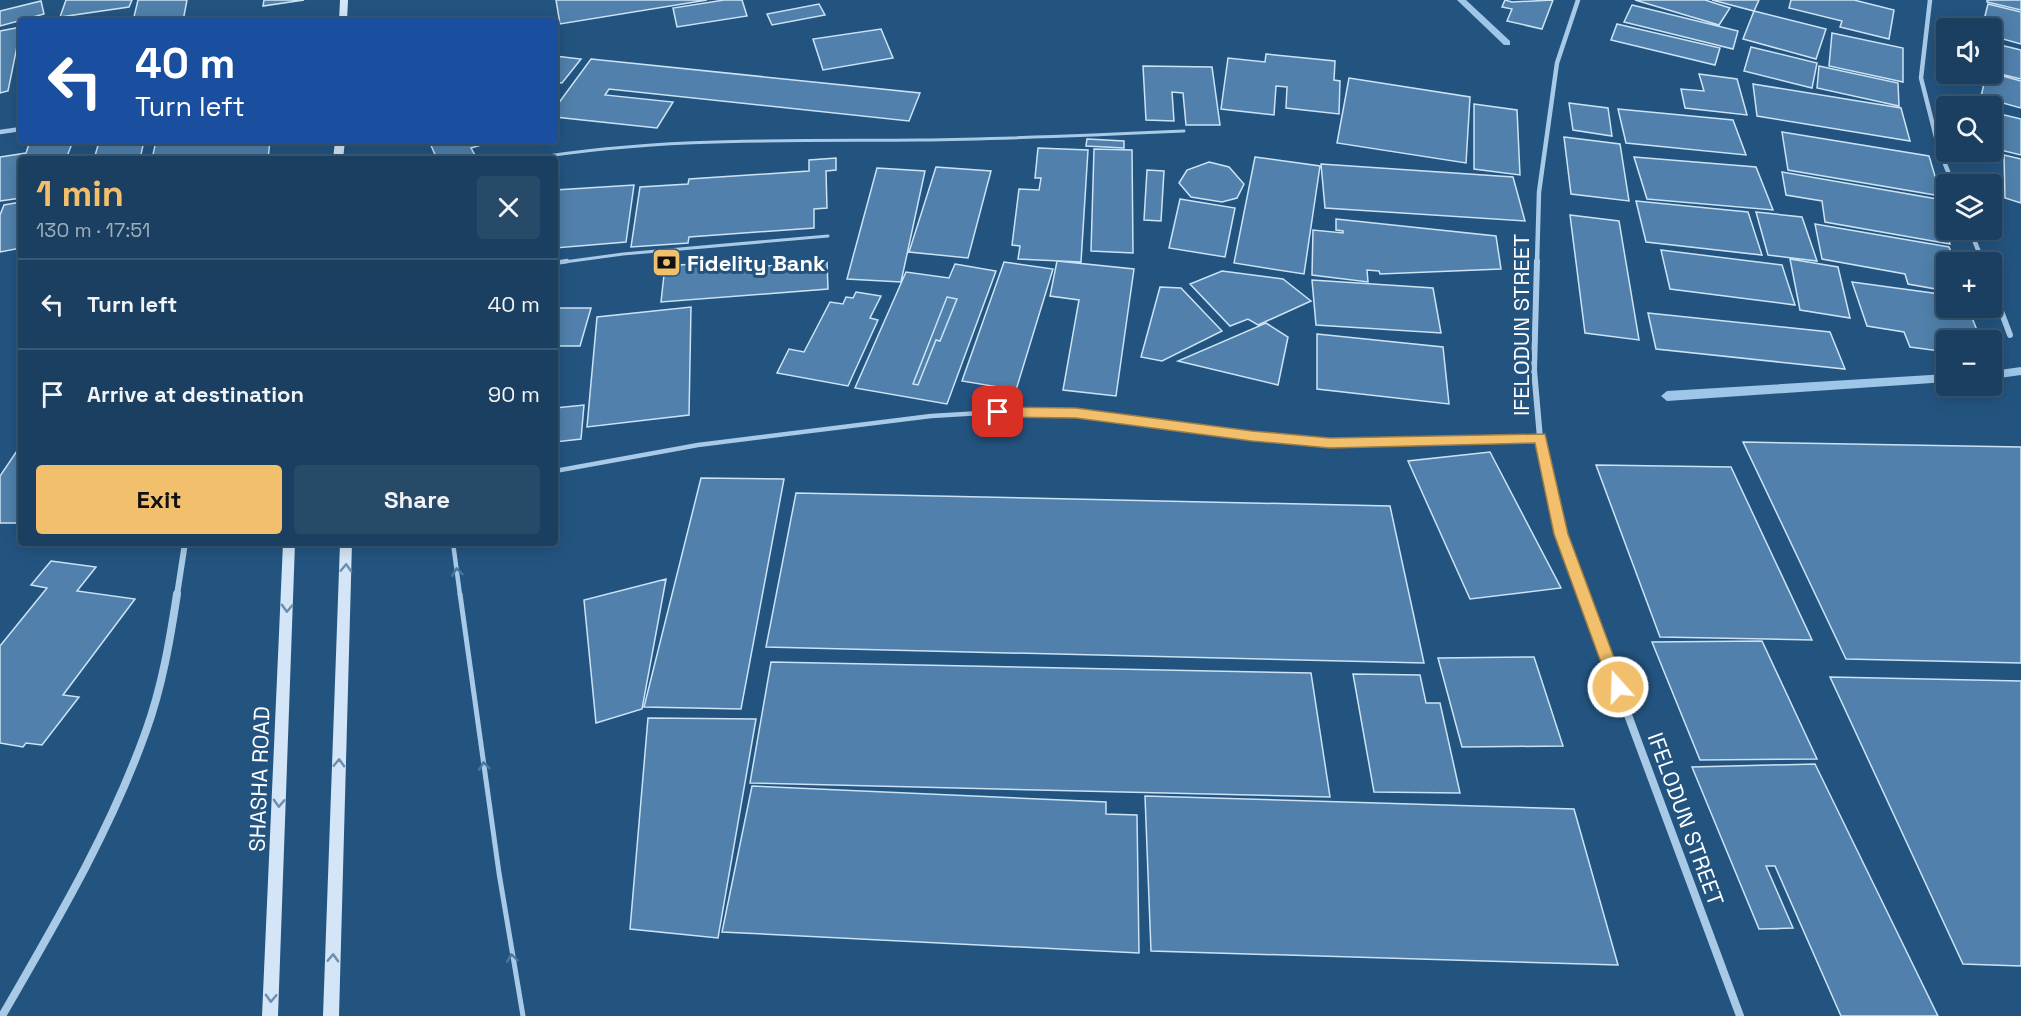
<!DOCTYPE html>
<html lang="en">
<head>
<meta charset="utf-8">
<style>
  :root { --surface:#1a3f60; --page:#274a69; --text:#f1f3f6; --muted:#9fafbd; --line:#385875; --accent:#f2bf6c }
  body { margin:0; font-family:"Space Grotesk",sans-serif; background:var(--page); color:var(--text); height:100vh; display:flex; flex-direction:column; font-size:22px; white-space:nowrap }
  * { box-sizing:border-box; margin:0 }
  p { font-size:20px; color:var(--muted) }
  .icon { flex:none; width:33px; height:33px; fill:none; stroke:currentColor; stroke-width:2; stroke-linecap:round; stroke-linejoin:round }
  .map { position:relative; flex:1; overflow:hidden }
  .drawer { position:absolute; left:18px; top:156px; width:540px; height:390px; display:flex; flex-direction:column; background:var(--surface); border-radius:6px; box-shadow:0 3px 15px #0003,0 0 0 2px var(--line) }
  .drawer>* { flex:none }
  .top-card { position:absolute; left:18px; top:18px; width:540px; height:126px; border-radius:6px; box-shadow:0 3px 15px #0003,0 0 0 2px var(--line); background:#1a4fa0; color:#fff; overflow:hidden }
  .controls { position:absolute; left:1936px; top:18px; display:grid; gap:12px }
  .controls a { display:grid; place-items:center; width:66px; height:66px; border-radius:6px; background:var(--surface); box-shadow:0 3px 15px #0003,0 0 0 2px var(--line); font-size:30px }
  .pin { position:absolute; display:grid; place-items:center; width:51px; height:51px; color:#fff; margin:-26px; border-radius:12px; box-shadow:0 3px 9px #0006 }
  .me { position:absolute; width:66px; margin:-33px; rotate:340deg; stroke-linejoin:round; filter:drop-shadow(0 0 4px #0008) }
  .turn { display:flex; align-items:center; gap:21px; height:126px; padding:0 18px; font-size:27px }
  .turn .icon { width:78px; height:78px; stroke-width:2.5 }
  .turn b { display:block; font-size:42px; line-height:51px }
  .round { display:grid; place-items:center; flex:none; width:63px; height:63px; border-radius:6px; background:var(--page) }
  .summary { display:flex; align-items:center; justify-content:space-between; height:102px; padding:0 18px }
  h1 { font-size:36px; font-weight:800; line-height:45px; color:var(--accent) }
  .cta { display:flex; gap:12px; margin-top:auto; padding:12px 18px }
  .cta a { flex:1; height:69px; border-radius:6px; background:var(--accent); color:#111; font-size:24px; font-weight:800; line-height:69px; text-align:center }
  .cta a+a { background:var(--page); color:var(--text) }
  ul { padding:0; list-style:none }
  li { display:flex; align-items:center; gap:18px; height:90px; padding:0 18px; border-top:2px solid var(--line) }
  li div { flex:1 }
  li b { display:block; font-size:22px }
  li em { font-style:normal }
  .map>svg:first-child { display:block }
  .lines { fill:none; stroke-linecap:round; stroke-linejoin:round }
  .stream { fill:#9dc6e8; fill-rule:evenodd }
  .building { fill:#5080ab; stroke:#cce3f5; stroke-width:1.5; fill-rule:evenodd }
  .lane-far2 { stroke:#a9cae7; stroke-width:3 }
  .lane-far1 { stroke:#a9cae7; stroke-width:4.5 }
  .lane { stroke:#a9cae7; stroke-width:5 }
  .street-far2 { stroke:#a9cae7; stroke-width:4.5 }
  .street-far1 { stroke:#a9cae7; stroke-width:6 }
  .street { stroke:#a9cae7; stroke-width:8 }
  .secondary { fill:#d3e5f6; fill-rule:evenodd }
  .oneway { stroke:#698eaf }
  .oneway2 { stroke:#4b779f }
  .route { fill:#f2bf6c; stroke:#9d7c46; stroke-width:1.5 }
  .labels { text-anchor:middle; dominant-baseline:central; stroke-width:6; stroke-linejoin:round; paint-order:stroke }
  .poi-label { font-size:22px; font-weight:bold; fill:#fff; stroke:#235480; text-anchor:start }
  .street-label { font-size:22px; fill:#fff; stroke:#235480 }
</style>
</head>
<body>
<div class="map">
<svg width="2021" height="1016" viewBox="0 0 2021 1016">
  <rect width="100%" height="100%" fill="#235480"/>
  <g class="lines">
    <!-- stream -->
    <path class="stream" d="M1457 0H1466L1510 41V45H1504Z
      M2021 367V375L1992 379V371Z
      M1947 374V382L1667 401 1661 396 1667 391Z"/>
  </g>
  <!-- building -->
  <path class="building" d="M66 0H132L129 7 60 17Z
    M138 0H187L183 21H133Z
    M264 0H304L263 6Z
    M556 0H707L560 24Z
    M724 0H742L747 16 677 27 673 8Z
    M1505 0 1512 2 1553 0 1542 29 1507 21 1512 9 1502 7Z
    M1635 0H1705L1730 8 1719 25Z
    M1712 0H1759L1754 11Z
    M1791 0H1854L1894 10 1889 39 1840 27 1842 21 1789 8Z
    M1987 0H2021V10L1987 2Z
    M41 1 44 14 0 26V11Z
    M819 4 825 15 772 25 767 14Z
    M1988 4 2021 12V44L1992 36V28H1982Z
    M1632 5 1738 31 1733 49 1624 22Z
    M1754 11 1826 29 1816 59 1743 39Z
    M1617 24 1720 48 1715 65 1611 40Z
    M21 27 8 91 0 93V31Z
    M881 29 893 58 823 70 813 39Z
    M1832 33 1903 48V82L1829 66Z
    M1992 43 2021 50V79L1992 72Z
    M1751 47 1817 63 1812 88 1744 71Z
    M1266 54 1335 61 1334 80 1340 81 1339 114 1286 108 1287 87 1276 86 1274 115 1221 109 1228 58 1265 62Z
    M555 56 581 59 562 83 555 82Z
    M591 59 920 93 909 121 609 89 605 95 673 102 657 128 555 117V108Z
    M1143 66 1212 67 1220 125H1186L1183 93 1172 92 1174 121 1146 120Z
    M1819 66 1898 83 1899 106 1817 88Z
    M1992 73 2021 81V108L1981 97 1986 74Z
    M1699 74 1737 79 1747 115 1685 108 1681 89 1704 91Z
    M1349 78 1470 97 1466 163 1337 143Z
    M1753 84 1901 108 1910 141 1757 116Z
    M1569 103 1608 108 1612 136 1573 130Z
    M1474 104 1517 110 1520 175 1474 169Z
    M1618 109 1733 120 1746 155 1626 143Z
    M1992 112 2021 119V155L1992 148Z
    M1782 132 1929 156 1941 196 1788 170Z
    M1564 137 1620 144 1629 201 1571 194Z
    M1087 139 1124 141V148L1086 146Z
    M30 141H73L66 159H21V198L0 201V157L26 153Z
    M104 141H144L140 159H94L99 142Z
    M156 141 215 142 270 141 268 159H152Z
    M429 141H495L471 148 477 159H437Z
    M1038 148 1088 150 1081 262 1018 259 1020 246 1012 245 1019 189 1039 190 1041 178H1035Z
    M1094 149 1132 150 1133 253 1091 251Z
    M2004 155 2021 159V203L2005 198Z
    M1255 157 1320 166 1304 274 1234 263Z
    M1634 157 1756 167 1773 210 1647 199Z
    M836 158V170L826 171 827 208 814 209V228L689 237 688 243 631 247 640 187 688 184 689 179 809 171V160Z
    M1209 162 1229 167 1244 184 1237 198 1222 202 1191 197 1179 183 1187 170Z
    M1321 164 1513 177 1525 221 1325 208Z
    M936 167 991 171 968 258 909 252Z
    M877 168 925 171 901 282 847 279Z
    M1147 170 1164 171 1161 221 1144 220Z
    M1782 172 1937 199 1950 244 1825 222 1822 201 1786 195Z
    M634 185 626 242 555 248V190Z
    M1180 199 1235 208 1225 257 1169 248Z
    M1636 201 1748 212 1762 255 1646 242Z
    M21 202V248L0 252V215L4 205Z
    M1756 212 1802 217 1817 261 1768 255Z
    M1570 215 1619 221 1639 340 1585 333Z
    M1336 219 1496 236 1501 269 1380 274 1379 271 1367 270 1368 282 1312 275 1313 230 1343 233V231L1336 230Z
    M1815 224 1949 247 1955 262H1947V291L1908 284 1905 274 1822 259Z
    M1661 250 1782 265 1795 305 1670 289Z
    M767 259V266L827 262 828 289 661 302 665 266Z
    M1790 259 1838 267 1850 318 1800 310Z
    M1057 261 1134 269 1116 396 1063 390 1079 300 1050 296Z
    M1004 262 1053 269 1016 390 962 381Z
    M955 264 996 271 947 404 855 388 906 272 949 278ZM947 297 957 299 940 341 936 340 918 385 913 384Z
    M1222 271 1283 279 1311 301 1258 325 1248 319 1230 326 1190 284Z
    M1312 280 1433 288 1441 333 1316 325Z
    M1852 282 1947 295V308H1968L1981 340H1947V352L1910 347 1904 332 1867 326Z
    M1160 287 1181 288 1222 331 1162 361 1141 357Z
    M856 292 881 296 870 318 878 320 848 386 777 373 789 349 804 352 830 302 843 304 846 297 853 298Z
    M947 297 957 299 940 341 936 340 918 385 913 384Z
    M691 307 689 415 587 427 597 317Z
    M555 308H591L580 346H555Z
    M1648 313 1830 332 1845 369 1656 349Z
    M1266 323 1288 337 1278 385 1178 361Z
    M1317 334 1443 347 1449 404 1317 389Z
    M584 405 581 439 555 442V408Z
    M1743 442 2021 447V663L1846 659Z
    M21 445V523H0V476Z
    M1490 452 1561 588 1470 599 1408 461Z
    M1596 465 1731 467 1812 640 1660 637Z
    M701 478 784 479 741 709 644 707Z
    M796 493 1390 506 1424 663 766 647Z
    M51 561 96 567 77 591 135 599 63 695 79 697 42 745 26 743 23 747 0 743V646L47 588 31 585Z
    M666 579 642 709 596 723 584 600Z
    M1762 641 1817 759 1700 760 1652 642Z
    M1534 657 1563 746 1462 747 1438 658Z
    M771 662 1311 673 1330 797 750 783Z
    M1353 674 1420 675 1426 703H1440L1460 793 1374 792Z
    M1830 677 2021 681V966L1963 964Z
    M648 718 756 719 718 938 630 929Z
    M1815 764 1938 1016H1841L1775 866H1766L1793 928 1759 929 1692 767Z
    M752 786 1106 802V814L1137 815 1139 953 722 932Z
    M1145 796 1574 809 1618 965 1151 951Z"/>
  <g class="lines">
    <!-- lane-far2 -->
    <path class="lane-far2" d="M529 159C659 137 789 141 920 140 1008 139 1096 135 1184 131
      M557 263 623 254 828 236"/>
    <!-- lane-far1 -->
    <path class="lane-far1" d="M555 263 567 261
      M555 471 698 445 931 416 998 412 1075 413 1252 436 1330 443 1540 438
      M453 543 460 595"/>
    <!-- lane -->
    <path class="lane" d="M460 594 499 873 523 1016"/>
    <!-- street-far2 -->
    <path class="street-far2" d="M1930 0 1921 78 1939 149 1953 184
      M0 132 21 129
      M1970 230 1983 262
      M1537 263 1539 192 1557 63 1578 0"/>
    <!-- street-far1 -->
    <path class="street-far1" d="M1537 261 1534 370 1540 438 1561 534 1584 595
      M1992 287 2010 335
      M177 595 185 543"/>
    <!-- street -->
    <path class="street" d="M1583 594 1740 1016
      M2 1016C55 924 110 832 146 731 162 687 170 640 177 594"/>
    <!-- secondary -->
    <path class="secondary" d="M340 0H348L347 21H339Z
      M335 141H345L343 159H333Z
      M283 543H295L278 1016H262Z
      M340 543H352L339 1016H323Z"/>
  </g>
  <!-- one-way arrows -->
  <defs><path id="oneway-chevron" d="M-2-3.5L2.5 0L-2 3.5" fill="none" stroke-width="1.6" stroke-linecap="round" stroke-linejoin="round" transform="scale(1.5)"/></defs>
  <g class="oneway">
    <use href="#oneway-chevron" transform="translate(346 568) rotate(-88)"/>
    <use href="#oneway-chevron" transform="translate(287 608) rotate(92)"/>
    <use href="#oneway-chevron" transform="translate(339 763) rotate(-88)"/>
    <use href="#oneway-chevron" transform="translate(279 803) rotate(92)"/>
    <use href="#oneway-chevron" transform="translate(333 958) rotate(-88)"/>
    <use href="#oneway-chevron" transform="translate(271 998) rotate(92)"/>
  </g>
  <g class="oneway2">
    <use href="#oneway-chevron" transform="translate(457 572) rotate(-98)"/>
    <use href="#oneway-chevron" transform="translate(484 766) rotate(-98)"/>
    <use href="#oneway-chevron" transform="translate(512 958) rotate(-99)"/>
  </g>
  <!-- route -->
  <path class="route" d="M998 407 1076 408 1252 431 1330 438 1545 434 1568 534 1625 687 1623 692 1618 694 1612 692 1610 687 1554 534 1535 443 1330 448 1252 441 1076 418 998 417 991 412Z"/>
  <!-- icons -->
  <defs>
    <symbol id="bank-square" viewBox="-11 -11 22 22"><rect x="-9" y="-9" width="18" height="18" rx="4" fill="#f2bf6c" stroke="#235480"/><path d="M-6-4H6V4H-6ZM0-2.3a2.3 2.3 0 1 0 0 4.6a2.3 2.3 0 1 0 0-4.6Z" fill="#111"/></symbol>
  </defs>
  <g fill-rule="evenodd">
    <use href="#bank-square" x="650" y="246" width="33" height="33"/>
  </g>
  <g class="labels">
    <!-- poi labels -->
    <g class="poi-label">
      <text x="687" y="263">Fidelity Bank</text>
    </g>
    <!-- street labels -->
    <g class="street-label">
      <text transform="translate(1521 325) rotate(-90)">IFELODUN STREET</text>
      <text transform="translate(259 779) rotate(-88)">SHASHA ROAD</text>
      <text transform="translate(1686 819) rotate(70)">IFELODUN STREET</text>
    </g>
  </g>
</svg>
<div class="controls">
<a><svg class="icon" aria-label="sound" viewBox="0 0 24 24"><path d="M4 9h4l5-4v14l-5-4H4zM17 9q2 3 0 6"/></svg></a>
<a><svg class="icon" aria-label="search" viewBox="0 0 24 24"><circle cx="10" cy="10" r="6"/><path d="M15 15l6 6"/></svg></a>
<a><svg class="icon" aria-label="layers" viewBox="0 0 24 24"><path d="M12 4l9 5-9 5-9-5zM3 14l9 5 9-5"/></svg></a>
<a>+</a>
<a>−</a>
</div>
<div class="pin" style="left:998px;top:412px;background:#d93025"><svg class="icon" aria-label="arrive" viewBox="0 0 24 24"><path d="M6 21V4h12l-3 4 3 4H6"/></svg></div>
<svg class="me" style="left:1618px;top:687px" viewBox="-20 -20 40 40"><circle r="17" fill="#f2bf6c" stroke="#fff" stroke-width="3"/><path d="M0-11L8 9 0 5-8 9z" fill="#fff"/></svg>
<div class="top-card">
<div class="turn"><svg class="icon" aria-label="left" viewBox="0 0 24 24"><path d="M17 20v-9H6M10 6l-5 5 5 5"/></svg><div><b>40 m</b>Turn left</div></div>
</div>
<section class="drawer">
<div class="summary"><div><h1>1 min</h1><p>130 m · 17:51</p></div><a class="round"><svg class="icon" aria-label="close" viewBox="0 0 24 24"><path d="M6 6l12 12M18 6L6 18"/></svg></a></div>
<ul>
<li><svg class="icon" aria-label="left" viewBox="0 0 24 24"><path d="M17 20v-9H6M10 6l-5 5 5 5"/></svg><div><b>Turn left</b></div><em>40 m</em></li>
<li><svg class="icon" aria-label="arrive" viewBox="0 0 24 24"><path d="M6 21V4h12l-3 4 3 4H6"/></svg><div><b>Arrive at destination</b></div><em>90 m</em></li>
</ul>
<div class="cta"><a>Exit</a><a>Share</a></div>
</section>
</div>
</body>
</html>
